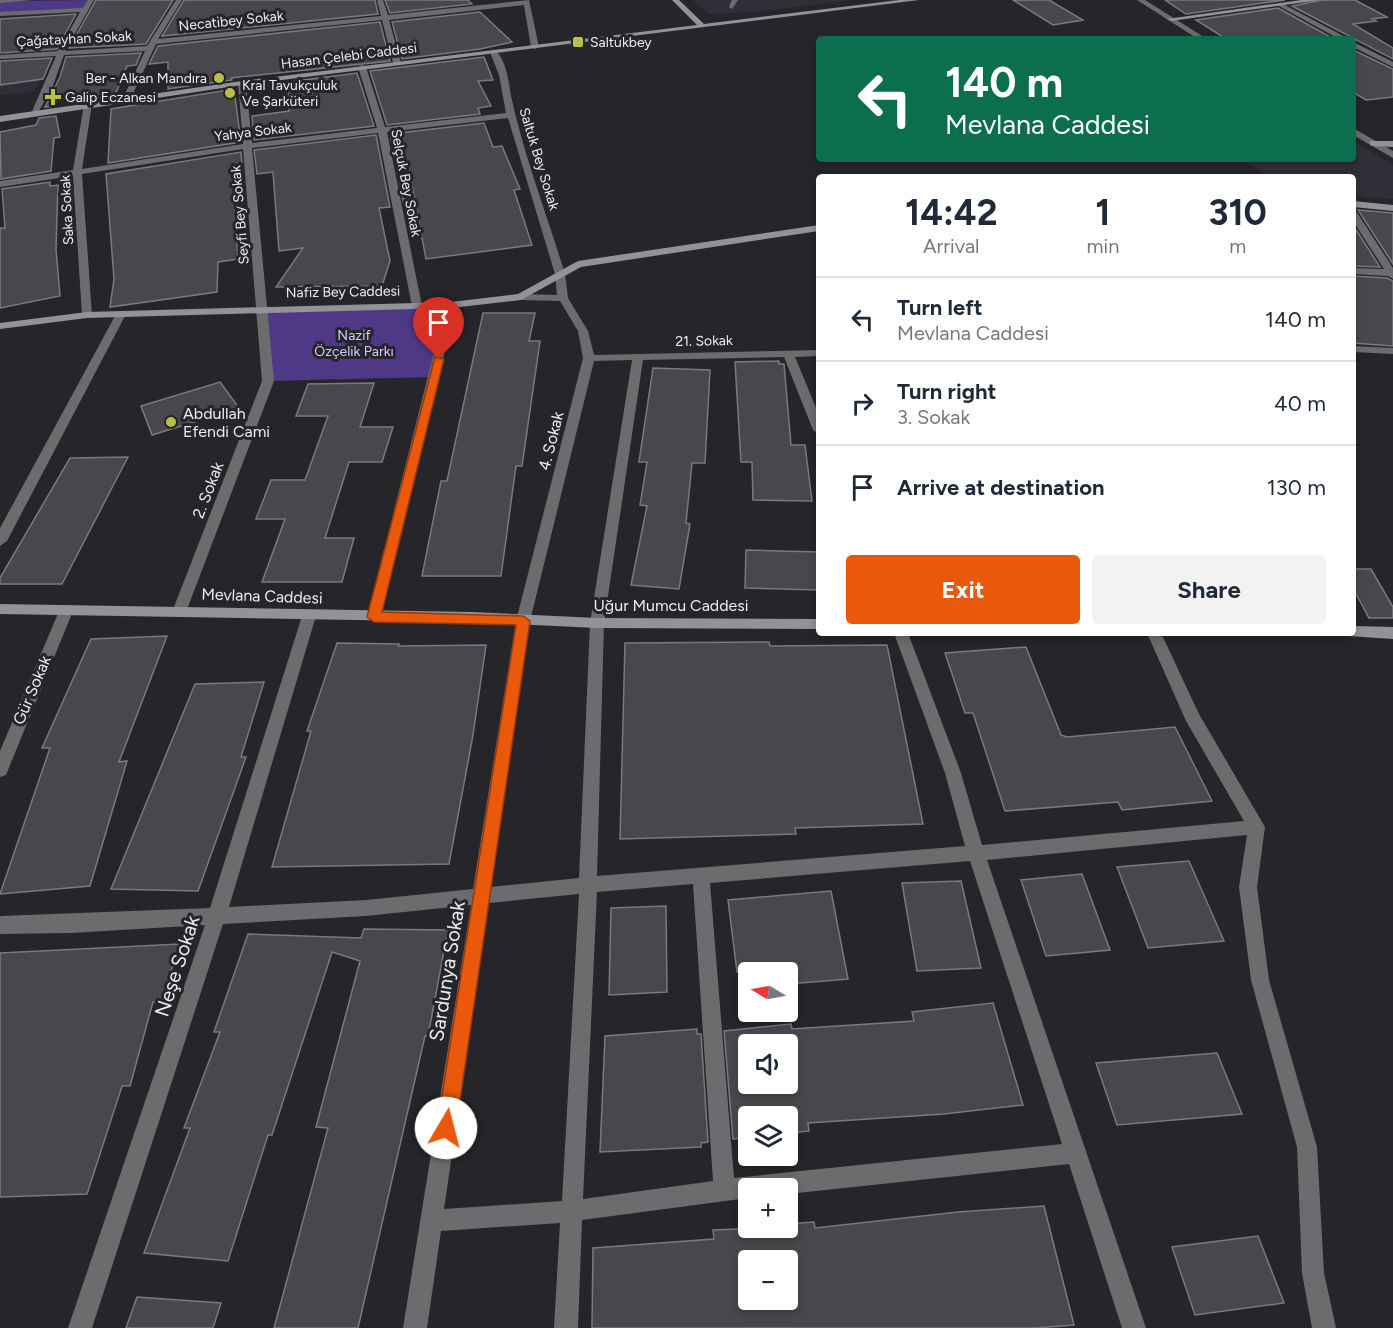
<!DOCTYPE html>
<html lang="en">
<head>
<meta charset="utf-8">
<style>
  :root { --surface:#fff; --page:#f2f2f3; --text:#1f2937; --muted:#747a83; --line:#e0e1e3; --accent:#ea580c }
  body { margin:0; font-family:Figtree,sans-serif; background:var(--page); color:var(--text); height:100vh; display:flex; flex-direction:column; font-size:22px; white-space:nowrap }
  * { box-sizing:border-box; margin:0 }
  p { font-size:20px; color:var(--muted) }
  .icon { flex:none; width:33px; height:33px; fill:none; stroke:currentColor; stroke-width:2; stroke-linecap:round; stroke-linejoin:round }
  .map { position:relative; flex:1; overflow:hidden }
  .details { position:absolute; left:816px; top:174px; width:540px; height:462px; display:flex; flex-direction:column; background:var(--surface); border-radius:6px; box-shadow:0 3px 9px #0003 }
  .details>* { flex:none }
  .banner { position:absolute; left:816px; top:36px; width:540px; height:126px; border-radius:6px; box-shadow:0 3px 9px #0003; background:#0b6e4f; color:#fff; overflow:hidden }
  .needle { width:39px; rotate:280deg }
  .tools { position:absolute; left:738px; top:962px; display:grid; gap:12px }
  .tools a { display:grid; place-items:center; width:60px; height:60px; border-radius:6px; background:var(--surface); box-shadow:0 3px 9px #0003; font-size:30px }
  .pin { position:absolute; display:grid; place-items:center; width:51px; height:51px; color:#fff; margin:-62px -26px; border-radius:50% 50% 50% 0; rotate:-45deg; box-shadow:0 0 6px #0007 }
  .pin .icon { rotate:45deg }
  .me { position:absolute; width:66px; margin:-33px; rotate:8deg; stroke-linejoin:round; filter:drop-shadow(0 0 4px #0008) }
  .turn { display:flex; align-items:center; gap:21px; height:126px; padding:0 30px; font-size:27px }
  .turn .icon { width:78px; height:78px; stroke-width:2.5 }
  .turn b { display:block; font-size:42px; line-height:51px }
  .eta { display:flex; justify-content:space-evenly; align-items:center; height:102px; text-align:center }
  .eta b { font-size:36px; font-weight:700; line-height:42px }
  .button { display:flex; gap:12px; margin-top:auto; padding:12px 30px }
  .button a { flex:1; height:69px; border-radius:6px; background:var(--accent); color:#fff; font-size:24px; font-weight:700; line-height:69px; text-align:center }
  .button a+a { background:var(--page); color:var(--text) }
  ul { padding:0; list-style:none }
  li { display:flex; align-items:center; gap:18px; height:84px; padding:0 30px; border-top:2px solid var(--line) }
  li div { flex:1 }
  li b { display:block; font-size:22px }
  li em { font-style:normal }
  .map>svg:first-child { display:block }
  .built { fill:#302f39 }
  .green { fill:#4d3986 }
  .building { fill:#48474c; stroke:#79797e; stroke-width:1.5; fill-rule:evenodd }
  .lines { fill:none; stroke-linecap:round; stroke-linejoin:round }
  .lane { fill:#6c6b6e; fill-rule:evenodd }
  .street { fill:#6c6b6e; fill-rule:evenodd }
  .secondary { fill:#939296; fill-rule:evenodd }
  .route { fill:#ea580c; stroke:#983908; stroke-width:1.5 }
  .poi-dot { fill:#bac045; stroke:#26262a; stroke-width:2 }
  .labels { text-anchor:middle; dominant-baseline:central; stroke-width:6; stroke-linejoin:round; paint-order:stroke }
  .far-street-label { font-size:14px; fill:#ecebef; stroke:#26262a }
  .far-poi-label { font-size:14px; fill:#ecebef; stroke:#26262a; text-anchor:start }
  .far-park-label { font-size:14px; fill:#d4cdfb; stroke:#26262a }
  .poi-label { font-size:16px; fill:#ecebef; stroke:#26262a; text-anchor:start }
  .street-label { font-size:16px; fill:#ecebef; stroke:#26262a }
  .near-street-label { font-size:20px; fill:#ecebef; stroke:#26262a }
</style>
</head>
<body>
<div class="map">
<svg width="1393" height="1328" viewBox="0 0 1393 1328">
  <rect width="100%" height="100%" fill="#26262a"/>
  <!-- built -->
  <path class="built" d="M693 0H855L753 12 708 14Z
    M49 59 34 92 0 95V63Z
    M1353 140 1393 165V199L1353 196V177H1269L1242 159H1353Z"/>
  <!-- green -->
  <path class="green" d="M91 0 84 10 0 14V1Z
    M451 305 435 377 269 381 261 309Z"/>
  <!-- building -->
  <path class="building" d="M96 0H173L146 44 69 48Z
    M184 0H375L378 14 162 36Z
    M385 0H468L472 4 390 13Z
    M1013 0H1049L1083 20 1053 25Z
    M1165 0H1285L1186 14Z
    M1322 0H1355L1387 17 1372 19 1376 21 1353 24 1393 48V59L1292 6Z
    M1278 8 1334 39H1226L1196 20Z
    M480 12 512 42 480 49 402 59 392 22Z
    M76 14 57 49 0 53V19Z
    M380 22 390 61 231 78 232 80 168 89V62L149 64 158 46Z
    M1353 50 1393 69V97L1366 100 1353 92Z
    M141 53 136 65 127 66 116 93 53 98 54 106 45 107 60 77 66 57Z
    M484 57 493 80 478 81 491 106 478 108 480 114 387 125 370 71Z
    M52 58 43 79 0 85V61Z
    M357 73 374 126 254 140 252 116 289 111 288 82Z
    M234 89 241 142 108 163 111 109Z
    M56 116 60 137 54 138 51 171 1 179 0 132 36 125 39 118Z
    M484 123 493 147 502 146 520 189 514 190 532 245 426 259 412 186 407 205H404L390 134Z
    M376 135 390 207 379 208 390 261 382 286 276 287 303 248 279 251 273 172 257 174 254 150Z
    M241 152 243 176 233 177 238 259 218 262 217 292 110 307 114 279 106 174Z
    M50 182V186L58 185 56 249 60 296 0 308V228H5L2 189Z
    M1358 210 1393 213V264Z
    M1353 225 1380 267 1353 266Z
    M1353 276 1387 278 1393 281V346L1353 343Z
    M483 313H535L529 341H540L522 466H516L501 576H422L441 481H447Z
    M779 361V364H784L791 445H805L812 501 753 500 752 462H741L735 362Z
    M653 368 710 370 705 463H692L686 523 690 524 679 589 631 585 647 506 640 505 647 462H639Z
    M220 382 239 408 152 435 141 406Z
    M374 383 360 427H393L382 462H349L325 538H354L342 582H262L285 519H256L271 480H305L328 416H296L308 384Z
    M128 457 62 584H0V578L70 458Z
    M746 550 819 552V590L745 588Z
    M1353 569H1371L1393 607V618H1369L1353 588Z
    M167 636 119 762 127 761 90 886 0 894 50 748H42L91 639Z
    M769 642 770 646 887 645 923 824 795 828 796 834 620 839 625 643Z
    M337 643 399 644 398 646 486 645 473 735 449 864 272 867 311 731H307Z
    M1026 647 1061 735 1067 737 1175 727 1212 801 1122 810 1118 802 1005 811 973 713H965L945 653Z
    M264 682 241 757H246L198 891 111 889 195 684Z
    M1189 861 1224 941 1148 948 1117 867Z
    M1082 874 1110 950 1046 956 1021 880Z
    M961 881 981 968 917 971 902 883Z
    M831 891 848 979 788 984V972H737L728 900Z
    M666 906 667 992 609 995 611 908Z
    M364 929 448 930 428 1036H425L358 1328H274L328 1128 316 1127 360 961 332 952 272 1135H268L228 1261 144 1253 190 1128H184L220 1032H214L248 934 361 938Z
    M179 944 162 1002H153L130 1086H122L87 1194 0 1197V953Z
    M993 1003 1023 1105 944 1114 808 1123 809 1131 788 1133V1116H748V1138L733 1139 724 1031 791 1024 792 1029 914 1021 912 1012ZM748 1044H788V1083H748Z
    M697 1029V1034H701L708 1142 701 1143V1147L600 1152 605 1036Z
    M1217 1053 1242 1114 1117 1125 1096 1063Z
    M1044 1206 1074 1325 1036 1328H592L593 1248 714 1239 713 1230 788 1227V1224L814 1222 815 1228 958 1212ZM748 1260H788V1299H748Z
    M1258 1236 1284 1303 1195 1315 1172 1247Z
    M137 1297 221 1303 213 1328H126Z"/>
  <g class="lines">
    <!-- lane -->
    <path class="lane" d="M732 0H738L732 9 729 7Z"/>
    <!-- street -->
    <path class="street" d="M0 0H32L0 3Z
      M88 0H94L65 51 147 46 176 0H182L158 39 381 16 377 0H383L388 15 529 0 539 47 535 49 531 47 524 5 389 20 401 63 397 65 393 63 382 20 156 44 131 98 127 100 123 98 145 51 64 55 52 88 36 116H30L56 56 0 59V55L58 51 80 12 0 16V12L83 8Z
      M1137 0H1145L1207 39H1198Z
      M1279 4H1283L1349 39H1339L1279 6Z
      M1353 42 1393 62V67L1353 47Z
      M494 50C506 57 509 83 511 96 524 156 547 215 565 274L568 298 588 331 594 355 819 350V356L795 357 819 415V434L813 430 784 357 643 360 604 623 597 876 965 846 945 773 894 633H908L961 773 982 845 1244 821 1186 721 1147 633H1161L1199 714 1265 827 1257 887 1269 980 1317 1147 1324 1273 1336 1328H1312L1302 1273 1297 1147 1251 980 1239 887 1247 835 987 860 1146 1328H1122L1069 1164 788 1194V1188H748V1198L582 1220 578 1328H554L560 1223 441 1231 427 1328H403L471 905 366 916 223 924 92 1328H68L205 925 71 933 0 934V916L210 908 302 616 309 611 316 616 229 907 366 900 473 889 516 621 583 358 578 331 560 301 521 300 516 297 521 294 557 295 555 274 508 118 387 132 422 306 417 309 412 306 378 133 252 148 274 381 186 612 179 617 172 612 262 381 243 149 82 174 92 315 87 318 82 315 73 176 0 187V181L73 170 84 104 88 102 92 104 82 169 243 144 238 83 242 81 246 83 252 143 377 128 358 67 362 65 366 67 385 127 506 113 499 75 490 52ZM632 360 590 623 579 878 491 887 530 621 594 361ZM970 861 1062 1144 734 1178 710 883ZM693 884 713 1181 583 1199 597 892ZM579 894 562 1201 444 1209 489 903Z
      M1353 128 1393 151V158L1353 135Z
      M1353 210 1356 211 1393 268V279L1388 276 1353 274V268L1384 269 1353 221Z
      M451 302 456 305 381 617 374 622 367 617 446 305Z
      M120 313 125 316 7 541 0 546V528L115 316Z
      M1353 346 1393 348V354L1353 352Z
      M66 606 73 611 8 770 6 775 0 777V751L59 611Z"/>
    <!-- secondary -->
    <path class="secondary" d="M672 0H679L704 24 899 0H919L242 85 0 122V116L242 81 697 25Z
      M1301 0H1320L1171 21 1167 19Z
      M1370 141H1393V147L1373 146 1370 145Z
      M1353 201 1393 205V211L1353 207Z
      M819 225V231L581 267 521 300 451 308 87 318 0 329V323L87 312 451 302 518 294 578 261Z
      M0 604 471 612 597 618 819 619V629L597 628 471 622 0 614Z
      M1353 626 1393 627V639L1348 636 1346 633H1353Z"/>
  </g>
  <!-- route -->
  <path class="route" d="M435 357 444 359 382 612 523 616 530 621 456 1128 453 1134 446 1137 440 1134 437 1128 516 625 374 622 367 617Z"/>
  <!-- markers -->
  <g class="poi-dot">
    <rect x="572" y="36" width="12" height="12" rx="3"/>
    <circle cx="219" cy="78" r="6"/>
    <circle cx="230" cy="93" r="6"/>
    <path d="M50 88h6v6h6v6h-6v6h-6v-6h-6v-6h6z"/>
    <circle cx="171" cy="422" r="6"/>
  </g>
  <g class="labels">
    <!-- far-street labels -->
    <g class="far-street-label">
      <text transform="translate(231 21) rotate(-6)">Necatibey Sokak</text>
      <text transform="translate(74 39) rotate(-3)">Çağatayhan Sokak</text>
      <text transform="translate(349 56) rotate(-7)">Hasan Çelebi Caddesi</text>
      <text transform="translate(253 132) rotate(-7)">Yahya Sokak</text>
      <text transform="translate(539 159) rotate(73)">Saltuk Bey Sokak</text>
      <text transform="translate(406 183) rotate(79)">Selçuk Bey Sokak</text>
      <text transform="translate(67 210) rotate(-93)">Saka Sokak</text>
      <text transform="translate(240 215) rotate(-95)">Seyfi Bey Sokak</text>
      <text transform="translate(343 292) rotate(-1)">Nafiz Bey Caddesi</text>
      <text transform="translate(704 341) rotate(-1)">21. Sokak</text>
    </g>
    <!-- far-poi labels -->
    <g class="far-poi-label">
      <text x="590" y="42">Saltukbey</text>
      <text x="207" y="78" text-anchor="end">Ber - Alkan Mandıra</text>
      <text x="242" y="85">Kral Tavukçuluk<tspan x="242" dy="16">Ve Şarküteri</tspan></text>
      <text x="65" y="97">Galip Eczanesi</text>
    </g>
    <!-- far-park labels -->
    <g class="far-park-label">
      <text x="354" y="335">Nazif<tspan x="354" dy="16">Özçelik Parkı</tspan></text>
    </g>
    <!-- poi labels -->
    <g class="poi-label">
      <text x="183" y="413">Abdullah<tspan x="183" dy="18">Efendi Cami</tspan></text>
    </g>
    <!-- street labels -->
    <g class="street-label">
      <text transform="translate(551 441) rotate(-76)">4. Sokak</text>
      <text transform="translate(208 490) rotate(-69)">2. Sokak</text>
      <text transform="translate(262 596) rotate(2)">Mevlana Caddesi</text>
      <text x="671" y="605">Uğur Mumcu Caddesi</text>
      <text transform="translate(32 690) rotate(-67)">Gür Sokak</text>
    </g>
    <!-- near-street labels -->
    <g class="near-street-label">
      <text transform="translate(177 966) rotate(-72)">Neşe Sokak</text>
      <text transform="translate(447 971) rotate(-81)">Sardunya Sokak</text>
    </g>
  </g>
</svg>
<div class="tools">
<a><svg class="needle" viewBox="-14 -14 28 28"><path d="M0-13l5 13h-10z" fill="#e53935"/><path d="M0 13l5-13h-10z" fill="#747a83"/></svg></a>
<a><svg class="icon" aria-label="sound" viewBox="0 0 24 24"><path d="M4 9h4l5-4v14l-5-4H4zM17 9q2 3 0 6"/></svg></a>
<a><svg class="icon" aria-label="layers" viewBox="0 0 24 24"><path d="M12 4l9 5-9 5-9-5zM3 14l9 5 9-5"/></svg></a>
<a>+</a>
<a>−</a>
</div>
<div class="pin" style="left:439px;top:359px;background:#d93025"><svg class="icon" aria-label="arrive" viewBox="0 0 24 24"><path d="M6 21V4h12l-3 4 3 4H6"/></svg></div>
<svg class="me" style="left:446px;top:1128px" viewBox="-20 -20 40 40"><circle r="19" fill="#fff"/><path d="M0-13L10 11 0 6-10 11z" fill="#ea580c"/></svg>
<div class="banner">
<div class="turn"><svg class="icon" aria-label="left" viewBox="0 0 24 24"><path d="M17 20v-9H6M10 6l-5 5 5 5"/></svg><div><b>140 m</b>Mevlana Caddesi</div></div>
</div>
<section class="details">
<div class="eta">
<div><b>14:42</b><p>Arrival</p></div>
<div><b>1</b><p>min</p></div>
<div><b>310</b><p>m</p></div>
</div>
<ul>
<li><svg class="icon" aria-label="left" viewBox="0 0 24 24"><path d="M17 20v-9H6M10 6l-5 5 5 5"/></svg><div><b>Turn left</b><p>Mevlana Caddesi</p></div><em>140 m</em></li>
<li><svg class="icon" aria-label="right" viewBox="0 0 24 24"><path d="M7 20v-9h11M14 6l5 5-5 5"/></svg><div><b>Turn right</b><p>3. Sokak</p></div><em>40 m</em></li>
<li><svg class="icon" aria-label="arrive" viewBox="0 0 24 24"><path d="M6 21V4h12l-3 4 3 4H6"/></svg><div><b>Arrive at destination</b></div><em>130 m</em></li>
</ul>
<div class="button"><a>Exit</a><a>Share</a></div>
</section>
</div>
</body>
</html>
